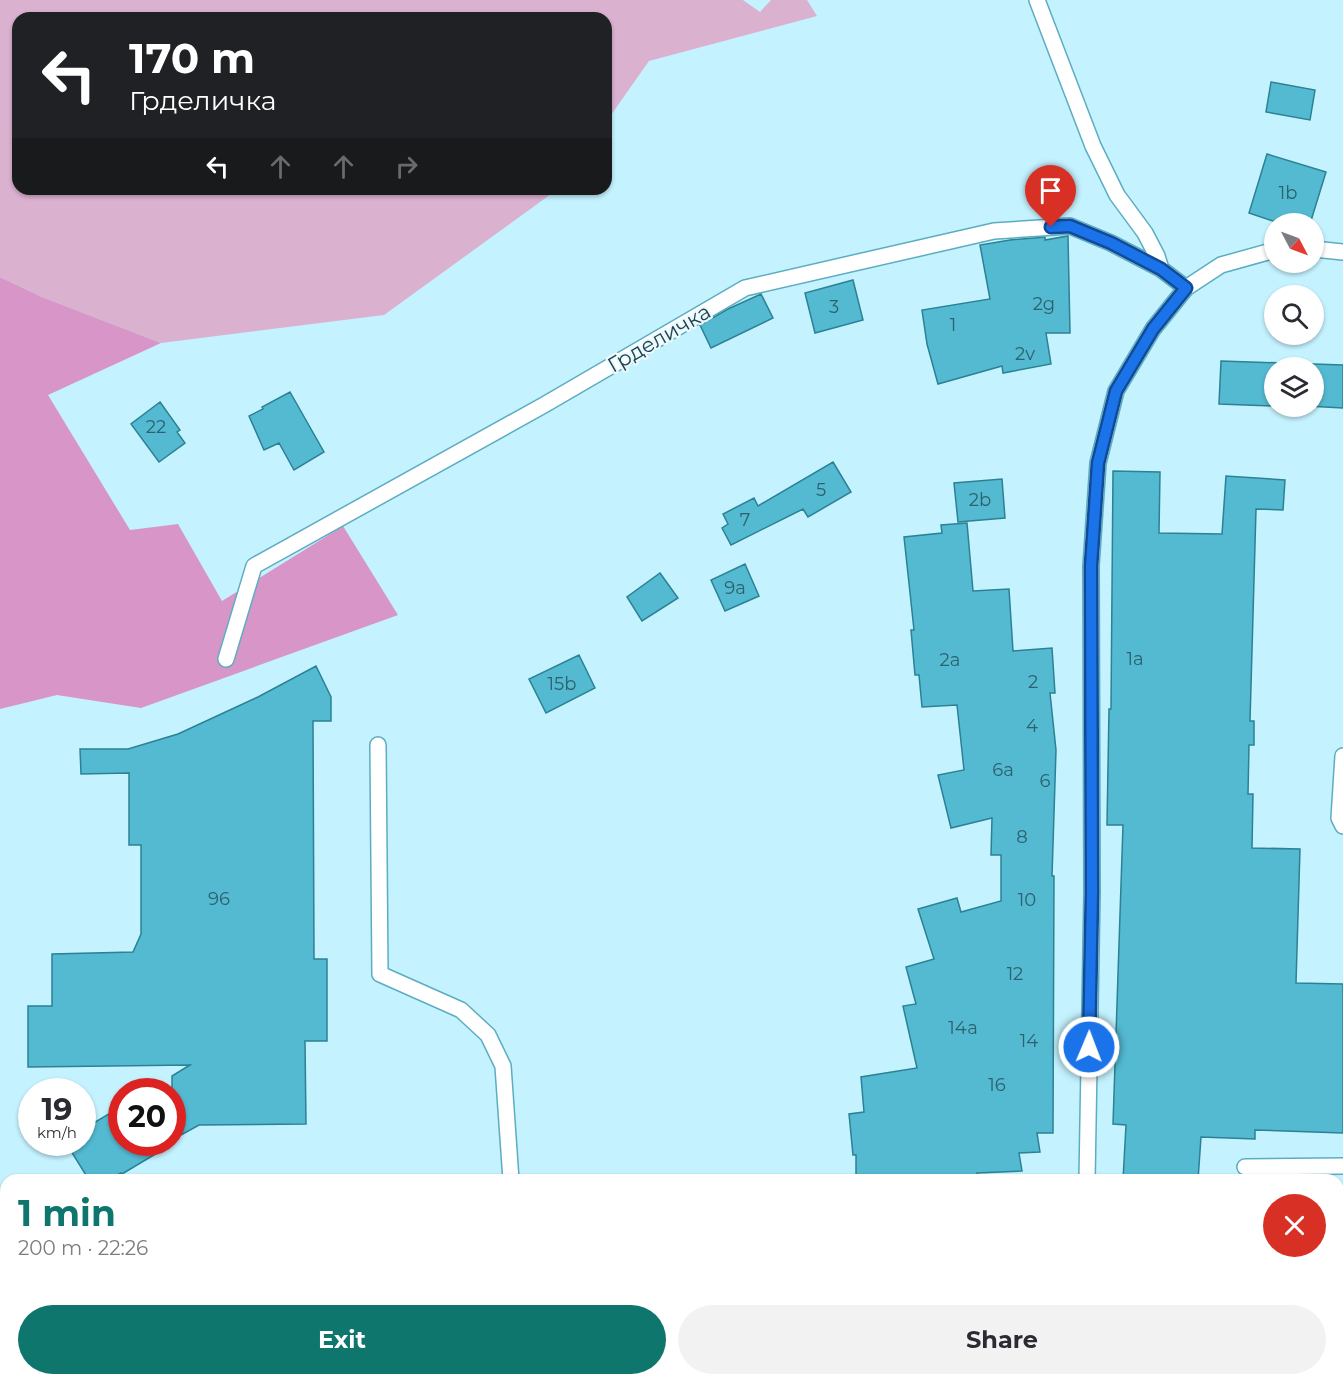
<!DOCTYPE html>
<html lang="en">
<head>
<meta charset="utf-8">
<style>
  :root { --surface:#fff; --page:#f2f2f3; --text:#2b2b33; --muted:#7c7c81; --accent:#0f766e }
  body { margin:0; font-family:Montserrat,sans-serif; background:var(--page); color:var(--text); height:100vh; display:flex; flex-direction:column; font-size:22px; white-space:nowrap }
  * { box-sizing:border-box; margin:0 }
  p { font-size:20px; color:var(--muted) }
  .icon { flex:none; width:33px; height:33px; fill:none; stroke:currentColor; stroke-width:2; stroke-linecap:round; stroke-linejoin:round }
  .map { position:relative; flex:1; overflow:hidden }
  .sheet { position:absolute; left:0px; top:1174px; width:1344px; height:212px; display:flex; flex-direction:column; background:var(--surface); border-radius:18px 18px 0 0; box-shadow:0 2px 4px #0004 }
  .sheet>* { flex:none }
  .top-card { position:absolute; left:12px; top:12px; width:600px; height:183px; border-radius:18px; box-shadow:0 2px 4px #0004; background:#202124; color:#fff; overflow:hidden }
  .needle { width:39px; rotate:131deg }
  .fabs { position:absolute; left:1264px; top:213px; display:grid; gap:12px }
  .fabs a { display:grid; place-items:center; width:60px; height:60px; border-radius:50%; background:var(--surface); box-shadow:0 2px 4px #0004; font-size:30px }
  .speed { position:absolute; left:18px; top:1078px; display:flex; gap:12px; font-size:30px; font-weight:700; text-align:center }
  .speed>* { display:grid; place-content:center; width:78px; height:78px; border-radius:50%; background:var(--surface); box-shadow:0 2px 4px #0004; line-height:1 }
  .speed small { font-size:15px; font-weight:400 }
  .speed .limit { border:9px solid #d22; background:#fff; color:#111 }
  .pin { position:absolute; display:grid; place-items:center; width:51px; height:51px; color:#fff; margin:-62px -26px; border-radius:50% 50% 50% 0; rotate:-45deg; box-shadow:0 0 6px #0007 }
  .pin .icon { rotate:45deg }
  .me { position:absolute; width:66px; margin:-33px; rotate:1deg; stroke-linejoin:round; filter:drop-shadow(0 0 4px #0008) }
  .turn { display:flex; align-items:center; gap:21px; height:126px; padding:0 18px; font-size:27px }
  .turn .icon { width:78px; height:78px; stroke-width:2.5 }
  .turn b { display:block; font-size:42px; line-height:51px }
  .lanes { display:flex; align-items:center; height:57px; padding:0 18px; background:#0003; justify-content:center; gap:30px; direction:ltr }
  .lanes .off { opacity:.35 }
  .round { display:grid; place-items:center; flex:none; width:63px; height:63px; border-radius:32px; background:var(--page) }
  .headline { display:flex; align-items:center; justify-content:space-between; height:102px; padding:0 18px }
  h1 { font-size:36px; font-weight:700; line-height:45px; color:var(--accent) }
  .action { display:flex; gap:12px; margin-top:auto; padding:12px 18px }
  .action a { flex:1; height:69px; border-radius:36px; background:var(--accent); color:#fff; font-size:24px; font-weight:700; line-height:69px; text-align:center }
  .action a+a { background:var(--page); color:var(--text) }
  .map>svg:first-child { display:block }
  .green { fill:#dbb1d0 }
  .forest { fill:#d796c7 }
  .building { fill:#53bad2; stroke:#2c8194; stroke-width:1.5 }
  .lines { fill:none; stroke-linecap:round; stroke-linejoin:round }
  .lane-casing { stroke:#5cadc1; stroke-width:18 }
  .lane { stroke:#fff; stroke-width:15 }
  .route-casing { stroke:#114b97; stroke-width:15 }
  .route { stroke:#1a73e8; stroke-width:10 }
  .labels { text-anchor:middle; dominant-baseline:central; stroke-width:4.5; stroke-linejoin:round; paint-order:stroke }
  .number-label { font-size:18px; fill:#2e616d }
  .street-label { font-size:21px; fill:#21434b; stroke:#eafafe }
</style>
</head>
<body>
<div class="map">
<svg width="1343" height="1385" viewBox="0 0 1343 1385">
  <rect width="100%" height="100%" fill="#c4f2ff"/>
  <!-- green -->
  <path class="green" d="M0 0H743L760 12 771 0H807L817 16 649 61 606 122V18H18V189H558L384 315 161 343 42 297 0 277Z"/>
  <!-- forest -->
  <path class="forest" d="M0 277 42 297 161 343 48 395 130 530 178 524 222 601 343 526 398 615 141 708 57 695 0 709Z"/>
  <!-- building -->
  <path class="building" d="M1271 82 1315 90 1310 120 1266 112Z
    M1267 154 1326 172 1310 224H1282L1249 213Z
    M1068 236 1070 333H1046L1051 364 1003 373 1002 366 938 384 927 344 922 310 990 299 980 245 1010 240 1045 237V240Z
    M853 280 863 320 815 333 805 293Z
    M761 294 773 318 711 348 700 325 728 309Z
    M1221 361 1343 365V408L1306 406H1314V368H1275V406L1219 404Z
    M290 392 324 452 294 470 279 443 264 450 249 416 263 409 262 407Z
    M160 402 180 430 177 432 185 443 159 462 131 424Z
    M833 462 851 492 808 517 803 509 731 545 722 528 728 524 723 514 754 498 758 506Z
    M1113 471 1160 472 1159 533 1222 534 1226 476 1285 480 1283 510 1256 509 1250 721H1254V745H1249L1248 794H1253L1252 848 1300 849 1296 983 1343 984V1133L1255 1130V1139L1201 1137 1198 1180H1123L1126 1125 1113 1124 1123 825H1107L1109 709H1111Z
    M1002 479 1005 518 958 522 954 483Z
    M967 523 973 591 1009 589 1013 651 1052 648 1055 693H1050L1056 750 1052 876H1054L1053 1133H1037L1040 1152 1019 1153 1022 1171 977 1173V1180H948L947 1175 856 1179V1155H853L849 1114 864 1112 861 1077 917 1068 903 1006 916 1004 906 967 934 959 918 909 957 898 961 912 1001 901V855H991L992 818 951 828 938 775 964 770 957 705 922 707 919 675H915L911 630H914L904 537 942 533 941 525Z
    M745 564 759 596 725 611 711 580Z
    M660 573 678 598 642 621 627 597Z
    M579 655 595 688 546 713 529 679Z
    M316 666 331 697V721H313L314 959H327V1041H305L306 1124 199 1125 172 1140V1076L190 1065 28 1067V1006H52V954L133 952 141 934V845H129V773L81 774 80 749H128L178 734 258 697Z
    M122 1106V1143H174L122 1174 121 1173 108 1180H89L66 1143H82V1130Z"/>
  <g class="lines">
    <defs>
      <path id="lane" d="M1037 0 1093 146 1117 195 1145 233 1157 256 1161 269
        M1314 249 1343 252
        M226 659 254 566 544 405 745 288 994 231 1070 226 1111 243 1161 269 1186 288
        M378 745 380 974 461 1010 488 1035 503 1066 511 1180
        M1343 756 1339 818 1343 826
        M1245 1167 1343 1166
        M1087 1180 1092 892 1091 566 1098 463 1116 391 1153 329 1186 288 1221 265 1275 250
        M523 1380V1385
        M1083 1385V1380"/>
    </defs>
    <!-- lane casing -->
    <use href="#lane" class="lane-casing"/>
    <!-- lane -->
    <use href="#lane" class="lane"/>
  </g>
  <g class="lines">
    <defs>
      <path id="route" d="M1051 227 1070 226 1111 243 1161 269 1186 288 1153 329 1116 391 1098 463 1091 566 1092 892 1089 1047"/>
    </defs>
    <!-- route casing -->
    <use href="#route" class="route-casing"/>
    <!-- route -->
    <use href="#route" class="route"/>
  </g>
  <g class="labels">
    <!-- number labels -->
    <g class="number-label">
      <text x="1288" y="193">1b</text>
      <text x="1044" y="304">2g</text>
      <text x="834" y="307">3</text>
      <text x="953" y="325">1</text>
      <text x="1025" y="354">2v</text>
      <text x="156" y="427">22</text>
      <text x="821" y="490">5</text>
      <text x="980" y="500">2b</text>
      <text x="745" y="520">7</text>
      <text x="735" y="588">9a</text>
      <text x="1135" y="659">1a</text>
      <text x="950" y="660">2a</text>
      <text x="1033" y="682">2</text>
      <text x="562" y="684">15b</text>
      <text x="1032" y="726">4</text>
      <text x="1003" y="770">6a</text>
      <text x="1045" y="781">6</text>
      <text x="1022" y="837">8</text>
      <text x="219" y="899">96</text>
      <text x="1027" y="900">10</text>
      <text x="1015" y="974">12</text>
      <text x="963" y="1028">14a</text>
      <text x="1029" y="1041">14</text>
      <text x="997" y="1085">16</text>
    </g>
    <!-- street labels -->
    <g class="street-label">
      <text transform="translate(659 338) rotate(-30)">Грделичка</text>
    </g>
  </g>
</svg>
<div class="fabs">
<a><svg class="needle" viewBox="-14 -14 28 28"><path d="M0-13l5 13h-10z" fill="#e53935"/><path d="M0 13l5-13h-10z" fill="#7c7c81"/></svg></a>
<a><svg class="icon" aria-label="search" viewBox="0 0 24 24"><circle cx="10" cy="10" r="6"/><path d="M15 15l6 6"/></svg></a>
<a><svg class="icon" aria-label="layers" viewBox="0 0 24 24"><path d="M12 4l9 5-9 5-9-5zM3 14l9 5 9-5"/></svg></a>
</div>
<div class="speed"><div>19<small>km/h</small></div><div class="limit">20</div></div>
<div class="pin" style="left:1051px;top:227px;background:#d93025"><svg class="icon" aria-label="arrive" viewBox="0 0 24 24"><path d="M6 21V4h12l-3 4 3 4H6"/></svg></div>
<svg class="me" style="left:1089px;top:1047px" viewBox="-20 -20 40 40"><circle r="17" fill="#1a73e8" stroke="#fff" stroke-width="3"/><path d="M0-11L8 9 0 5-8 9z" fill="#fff"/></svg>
<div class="top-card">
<div class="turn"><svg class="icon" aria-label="left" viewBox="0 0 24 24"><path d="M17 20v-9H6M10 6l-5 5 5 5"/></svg><div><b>170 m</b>Грделичка</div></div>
<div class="lanes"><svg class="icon" aria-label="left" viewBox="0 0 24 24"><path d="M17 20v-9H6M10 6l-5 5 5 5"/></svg><svg class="icon off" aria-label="ahead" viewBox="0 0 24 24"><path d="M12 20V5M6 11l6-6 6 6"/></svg><svg class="icon off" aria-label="ahead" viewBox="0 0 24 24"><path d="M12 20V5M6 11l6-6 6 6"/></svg><svg class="icon off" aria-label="right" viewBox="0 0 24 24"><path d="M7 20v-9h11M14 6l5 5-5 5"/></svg></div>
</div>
<section class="sheet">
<div class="headline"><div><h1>1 min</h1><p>200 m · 22:26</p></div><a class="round" style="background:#d93025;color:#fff"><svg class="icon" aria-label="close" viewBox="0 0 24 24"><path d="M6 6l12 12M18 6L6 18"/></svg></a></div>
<div class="action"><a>Exit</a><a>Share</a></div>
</section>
</div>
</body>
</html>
